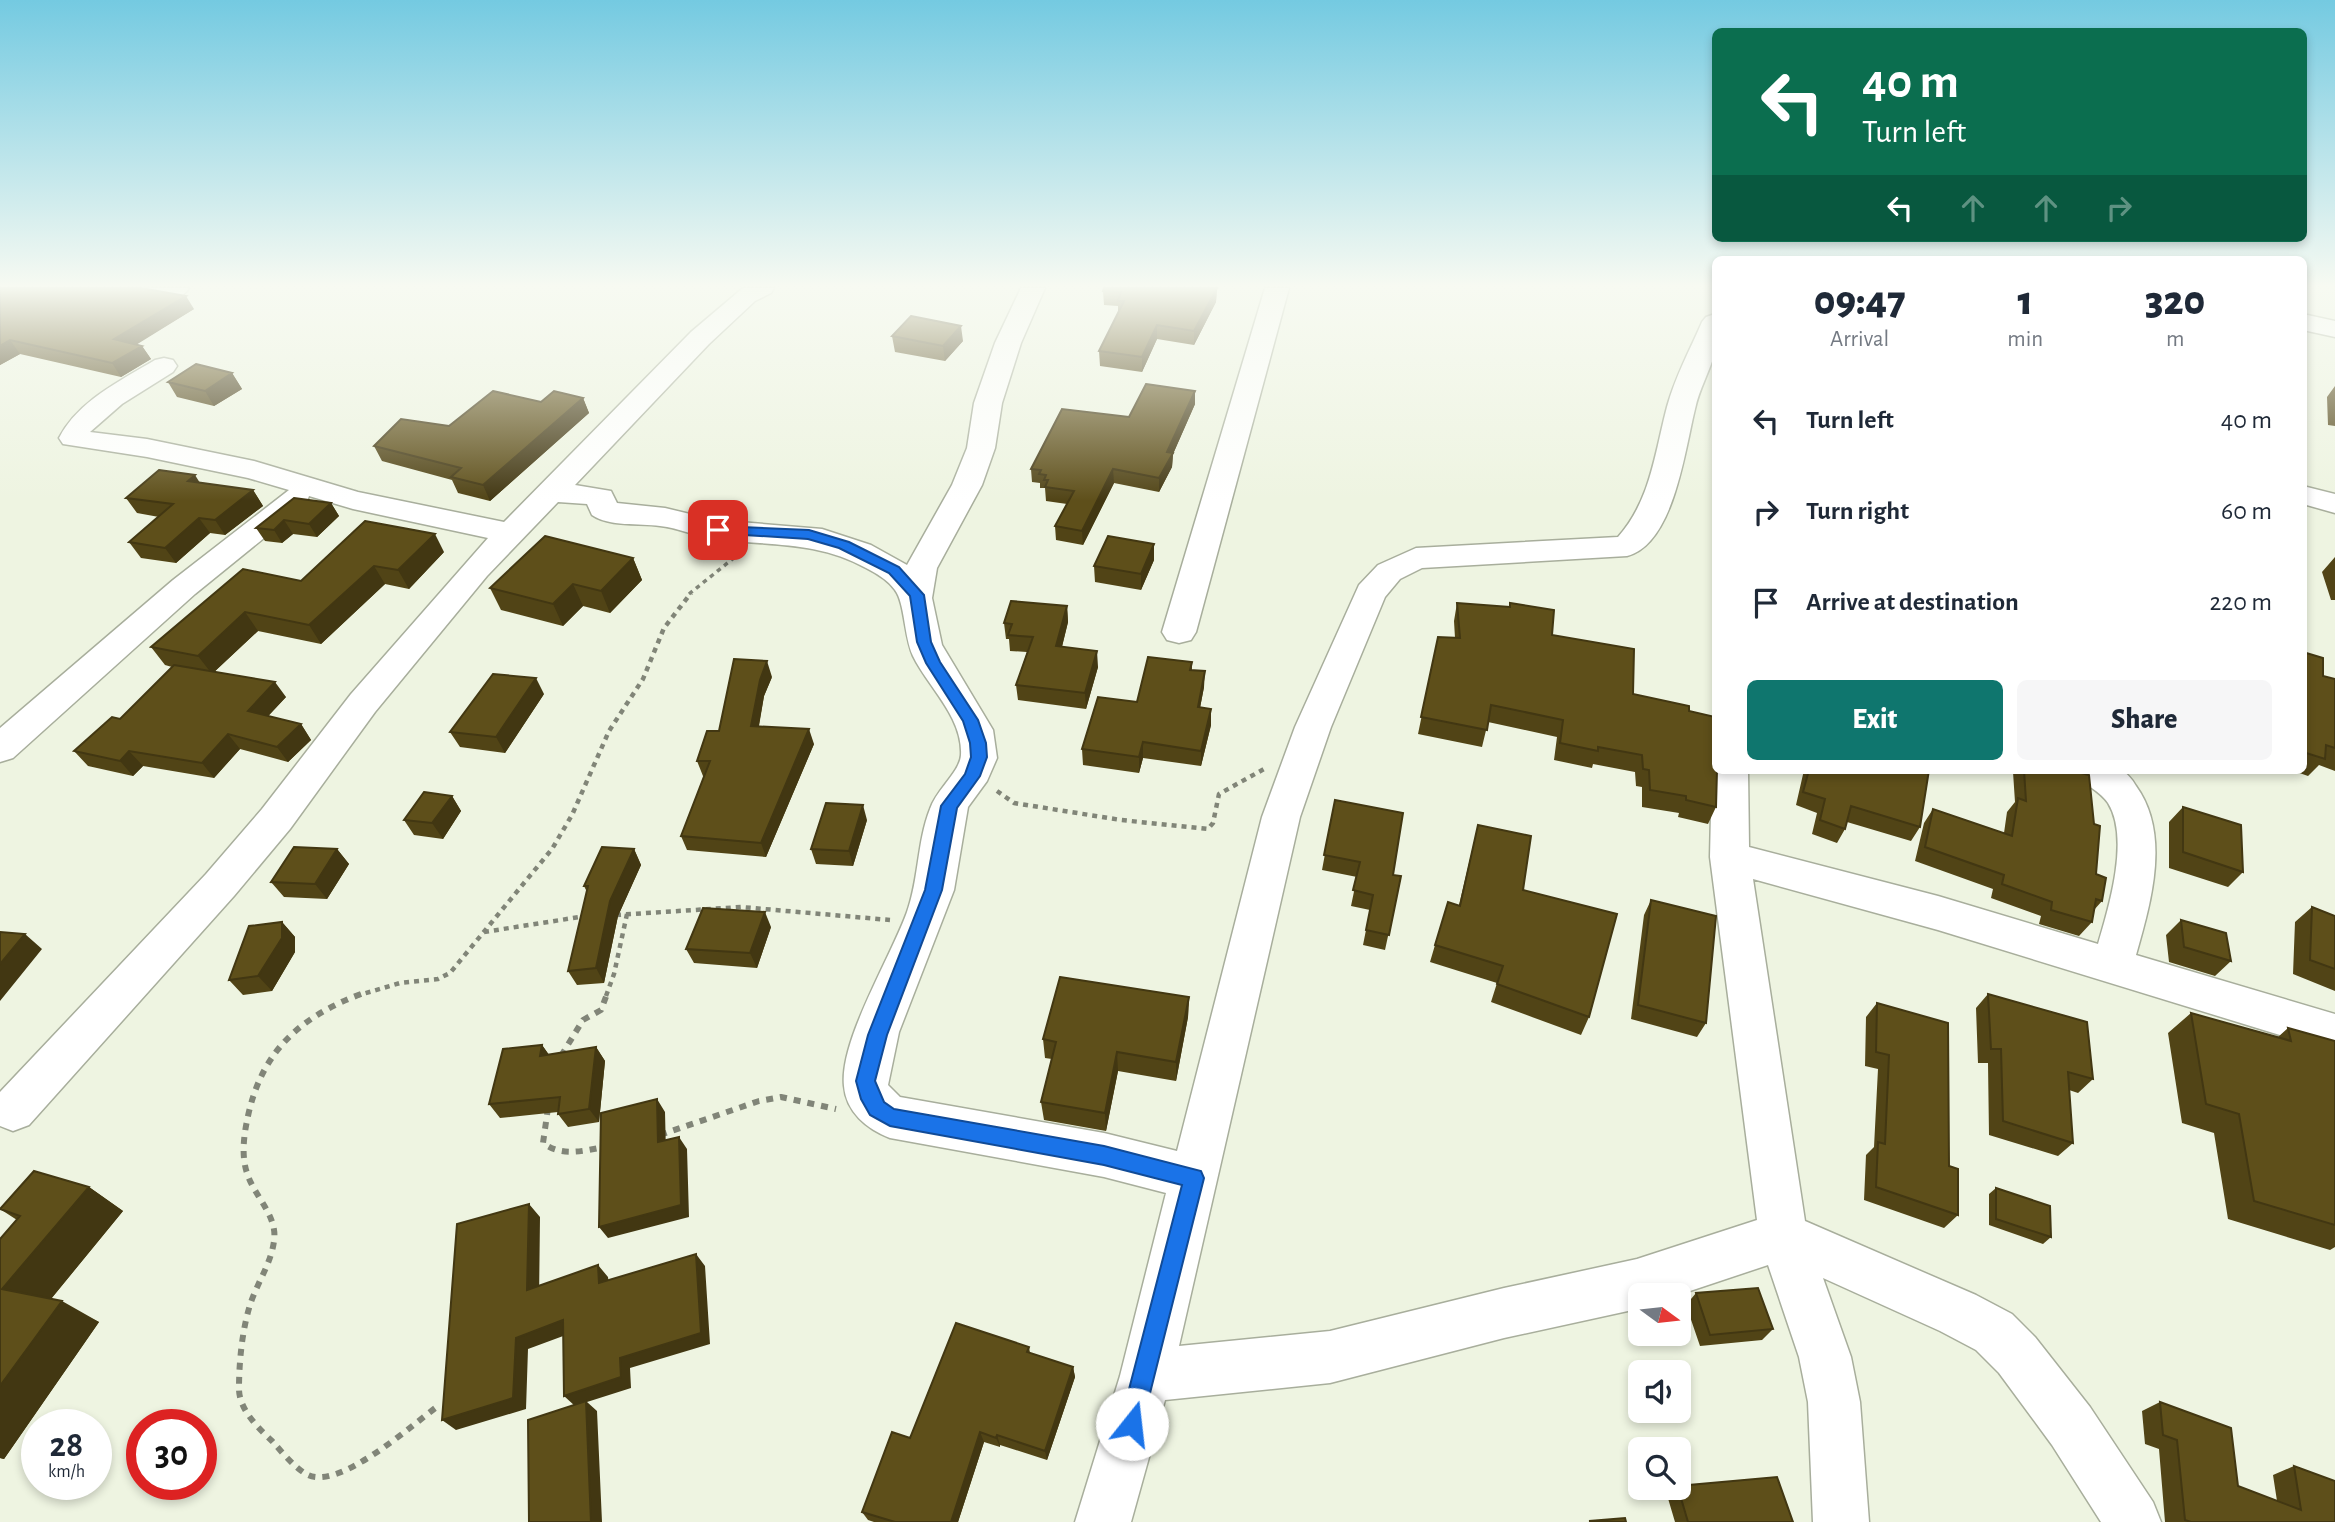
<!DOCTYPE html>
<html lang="en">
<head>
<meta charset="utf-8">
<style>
  :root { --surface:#fff; --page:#f6f6f7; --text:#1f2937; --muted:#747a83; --accent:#0f766e }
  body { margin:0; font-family:"Alegreya Sans",sans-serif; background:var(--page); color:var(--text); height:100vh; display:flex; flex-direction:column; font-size:26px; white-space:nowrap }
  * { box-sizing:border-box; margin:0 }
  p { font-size:23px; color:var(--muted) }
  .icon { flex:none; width:38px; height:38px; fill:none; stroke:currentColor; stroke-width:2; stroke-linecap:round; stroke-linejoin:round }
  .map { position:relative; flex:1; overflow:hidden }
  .panel { position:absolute; left:1712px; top:256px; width:595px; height:518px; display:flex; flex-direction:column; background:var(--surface); border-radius:10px; box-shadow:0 4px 10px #0003 }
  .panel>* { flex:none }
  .banner { position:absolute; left:1712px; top:28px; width:595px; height:214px; border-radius:10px; box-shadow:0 4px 10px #0003; background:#0b6e4f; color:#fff; overflow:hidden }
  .needle { width:46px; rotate:105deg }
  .tools { position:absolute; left:1628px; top:1283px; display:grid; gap:14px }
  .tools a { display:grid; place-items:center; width:63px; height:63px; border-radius:10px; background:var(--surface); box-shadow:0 4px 10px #0003; font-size:35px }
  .speed { position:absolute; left:21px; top:1409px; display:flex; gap:14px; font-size:35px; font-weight:700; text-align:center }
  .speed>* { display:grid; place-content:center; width:91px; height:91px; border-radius:50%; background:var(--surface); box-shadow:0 4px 10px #0003; line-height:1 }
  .speed small { font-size:18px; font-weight:400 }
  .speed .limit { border:10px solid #d22; background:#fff; color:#111 }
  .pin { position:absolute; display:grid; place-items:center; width:60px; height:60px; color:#fff; margin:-30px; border-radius:14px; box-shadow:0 4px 10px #0006 }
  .me { position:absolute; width:77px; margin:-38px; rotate:16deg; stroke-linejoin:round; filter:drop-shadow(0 0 5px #0008) }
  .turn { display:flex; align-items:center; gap:24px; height:147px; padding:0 35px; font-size:32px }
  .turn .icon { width:91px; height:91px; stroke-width:2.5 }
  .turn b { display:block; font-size:49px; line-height:60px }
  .lanes { display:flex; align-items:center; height:66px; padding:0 35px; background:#0003; justify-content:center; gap:35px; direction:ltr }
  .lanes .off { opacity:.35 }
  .eta { display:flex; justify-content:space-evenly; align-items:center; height:119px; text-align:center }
  .eta b { font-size:42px; font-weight:800; line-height:49px }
  .button { display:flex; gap:14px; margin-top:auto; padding:14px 35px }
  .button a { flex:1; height:80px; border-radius:10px; background:var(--accent); color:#fff; font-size:28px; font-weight:800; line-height:80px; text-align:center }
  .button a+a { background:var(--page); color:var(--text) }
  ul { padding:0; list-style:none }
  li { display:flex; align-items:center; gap:21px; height:91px; padding:0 35px }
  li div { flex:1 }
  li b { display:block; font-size:26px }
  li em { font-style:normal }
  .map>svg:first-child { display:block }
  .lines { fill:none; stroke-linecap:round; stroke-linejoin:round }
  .minor-casing { stroke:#a8ae9c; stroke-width:3 }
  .path-far2 { stroke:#818578; stroke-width:3.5; stroke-dasharray:4.5 4.5; stroke-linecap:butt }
  .path-far1 { stroke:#818578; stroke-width:4.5; stroke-dasharray:5 5; stroke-linecap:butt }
  .path { stroke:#818578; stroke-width:6; stroke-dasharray:7 7; stroke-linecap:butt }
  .minor { fill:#fff; fill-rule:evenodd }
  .wall { fill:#514416 }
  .shaded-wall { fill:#423712 }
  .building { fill:#5e4f1a; stroke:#423712; stroke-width:2 }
  .route { fill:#1a73e8; stroke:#114b97; stroke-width:2 }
</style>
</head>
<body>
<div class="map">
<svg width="2335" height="1522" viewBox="0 0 2335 1522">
  <rect width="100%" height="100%" fill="#eef4e1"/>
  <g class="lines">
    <defs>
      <path id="minor" d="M127 288H189C176 308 149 299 130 293Z
        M743 288H774L771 293 755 301 709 344 575 485 611 491 617 503 665 508 715 520 822 529 871 545 907 565 952 485 967 448 974 403 995 343 1021 288H1045L1021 343 1002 403 995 448 982 485 937 568 932 598 942 645 993 730 997 758 987 781 968 807 954 890 899 1032 888 1085 900 1097 1104 1133 1177 1151 1262 817 1295 727 1359 585 1378 565 1416 548 1618 537C1651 500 1655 452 1667 407 1675 377 1690 350 1702 322L1706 317 1715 314C1715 326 1717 341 1715 352 1710 371 1699 389 1695 409 1685 449 1674 544 1627 556L1422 568 1400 579 1385 597 1331 727 1300 817 1179 1346 1330 1331 1504 1288 1637 1259 1757 1220 1710 857 1712 770 1715 764V770H1748L1749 847 1938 896 2098 944C2109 907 2130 838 2108 803 2098 788 2081 785 2073 770H2121C2128 774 2132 779 2136 786 2171 834 2151 902 2136 955L2335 1014V1052L1938 930 1753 879 1805 1221 1976 1295 2012 1314 2035 1337 2090 1407 2153 1502 2161 1522H2101L2052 1445 1999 1373 1976 1350 1940 1331 1823 1278 1851 1357 1860 1402 1869 1522H1813L1808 1402 1799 1357 1768 1265 1678 1295H1640V1308L1637 1309 1504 1338 1330 1383 1165 1400 1131 1522H1075L1120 1376 1166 1193 1104 1177 890 1138C867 1129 846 1112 844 1086 839 1041 891 957 907 912 919 879 917 842 930 809 936 790 960 772 961 755 963 717 928 687 913 656 904 637 905 603 895 590 888 580 876 573 866 568 818 541 769 546 716 539 697 537 679 528 660 526 639 523 609 527 592 515L587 504 558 502 487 576 375 712 290 829 234 896 29 1125 13 1131 0 1126V1092L206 874 262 809 351 694 488 538 353 509 309 496 306 504 195 594 13 758 0 762V728L173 580 289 490 248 478 147 457 63 444 59 438C78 401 120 381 155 360L164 358 173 360 177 366 173 372 122 404 90 432 147 439 254 461 358 492 504 522 691 332Z
        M1265 288H1289L1196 632 1191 640 1179 643 1167 640 1162 632Z
        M2303 314 2335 321V337L2303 330Z
        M2303 486 2335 494V513L2303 504Z"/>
    </defs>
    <!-- minor casing -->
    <use href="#minor" class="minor-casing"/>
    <!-- path-far2 -->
    <path class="path-far2" d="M689 594 735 557"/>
    <!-- path-far1 -->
    <path class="path-far1" d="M997 791 1014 803 1121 820 1208 829 1213 823 1219 794 1264 769
      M616 915 741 907 890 920
      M484 932 586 916
      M356 996 400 983 438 979 450 973 552 849 572 815 609 731 643 679 664 628 691 593
      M606 996 614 974 627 914"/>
    <!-- path -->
    <path class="path" d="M361 994C300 1017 262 1051 248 1116 244 1134 241 1155 247 1173 254 1196 278 1216 274 1241 271 1264 257 1283 250 1305 242 1331 239 1362 239 1389 239 1409 258 1428 272 1441 282 1452 294 1467 306 1474 337 1493 413 1424 438 1406
      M561 1056 583 1020 601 1010 607 994
      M548 1108 543 1143C562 1157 582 1151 604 1147
      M660 1135 759 1101 781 1097 836 1109"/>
    <!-- minor -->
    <use href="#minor" class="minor"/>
  </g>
  <!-- wall -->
  <path class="wall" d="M0 288 194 309 136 344 142 346 151 359 121 377 20 354 0 365Z
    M1217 288 1216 302 1194 345 1157 339 1142 372 1100 366 1099 351 1118 313V306L1104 305 1103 291Z
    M892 336 963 341 945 361 895 352Z
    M232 373 242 389 214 406 177 397 168 382Z
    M2335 386V426L2328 425 2327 397Z
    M1195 391V404L1173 454 1172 467 1159 492 1114 483 1083 545 1056 540 1055 526 1067 504 1046 501 1045 488H1040V483L1032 482 1031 469 1129 417Z
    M583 398 589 413 490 501 458 493 452 480 382 461 374 446 541 402Z
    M200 483 253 490 263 506 225 535 210 533 176 563 141 558 129 542 159 517 137 513 126 498Z
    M331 503 339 516 317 537 293 534 282 543 265 541 256 528Z
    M1154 544V560L1141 590 1095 582 1094 566Z
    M444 552 409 589 385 584 321 644 258 631 214 672 286 697 268 716 301 724 311 740 288 762 240 749 214 778 143 766 133 776 88 766 74 751 120 719 172 667 165 665 151 647 301 581Z
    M2335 557V600H2331L2322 572Z
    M633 558 642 580 610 613 583 606 563 626 501 610 490 588Z
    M1457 603 1552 635 1633 694 1689 711 1716 807 1708 824 1678 817 1679 813 1642 807V787L1636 786 1635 772 1593 764 1592 768 1554 760 1557 737 1488 722 1482 747 1418 734 1438 637 1455 638 1454 621Z
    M1067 606 1068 622 1062 647 1098 667 1086 709 1018 700 1016 685 1027 652 1010 651 1009 639H1006L1004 623Z
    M2303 652 2323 676 2335 679V771L2319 765 2308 776 2291 770H2303Z
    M1192 662V670L1204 687 1200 708 1211 725 1201 766 1143 758 1139 773 1083 765 1082 749 1137 702Z
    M772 677 764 696 759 726 814 744 766 857 687 850 681 836 704 776H703L697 761 719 731Z
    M544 694 505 753 460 747 450 732Z
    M1804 770H1929L1920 827 1911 841 1847 822 1845 829 1837 843 1812 834 1817 813 1796 805Z
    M2015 770H2070L2102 901 2094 910 2092 922 2079 936 2039 924 2041 916 1991 898 1993 889 1915 861 1924 823 1933 809 2004 833 2007 812 2015 802 2013 772Z
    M452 796 461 811 443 839 414 835 404 820Z
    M1335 800 1393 875 1401 876 1385 950 1363 945 1370 910 1351 906 1357 877 1322 870Z
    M2183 807 2243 872 2228 887 2169 868V822Z
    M867 820 853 866 816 864 811 849Z
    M1478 825 1523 890 1589 1017 1581 1035 1491 1002 1497 983 1430 962 1435 945 1459 905Z
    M337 849 349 864 327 899 284 897 271 882Z
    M634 849 641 865 618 916 604 983 577 985 568 971 587 892 584 886Z
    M1651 900 1706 1023 1697 1037 1631 1019 1644 915Z
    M2312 907 2335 916V991L2293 974 2295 922Z
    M2181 920 2231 961 2215 976 2169 962 2166 935Z
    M282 922 295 937V952L272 991 243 995 229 980Z
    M771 927 757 968 694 963 686 949Z
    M1988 994 2093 1079 2078 1093 2069 1090 2073 1143 2058 1156 1989 1135 1988 1063H1978L1976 1008Z
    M1189 997 1188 1017 1176 1081 1118 1071 1106 1131 1044 1120 1041 1102 1052 1059 1045 1058 1043 1039Z
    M1877 1003 1949 1166 1958 1215 1944 1228 1864 1200 1866 1155 1874 1147 1878 1069 1865 1066 1866 1017Z
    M2191 1013 2278 1037 2288 1028 2335 1225V1247L2330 1250 2228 1219 2214 1133 2182 1123 2168 1033Z
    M542 1045 549 1055 596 1047 605 1061 599 1122 568 1127 558 1114V1112L500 1118 489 1104Z
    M89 1187 123 1211 51 1299 99 1322 4 1459 0 1458V1239L17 1220 0 1209Z
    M1996 1188 2051 1237 2043 1244 1989 1225V1194Z
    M1696 1293 1773 1329 1762 1340 1700 1346 1686 1305Z
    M1029 1347 1030 1353 1073 1367 1075 1377 1047 1460 1000 1445V1447L984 1442 958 1522H874L868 1520 862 1512 910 1438Z
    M2160 1402 2238 1486 2277 1501 2273 1475 2294 1466 2335 1522H2165L2159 1449 2145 1444 2142 1411Z
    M1675 1488H1678L1793 1522H1675L1667 1495Z"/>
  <!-- shaded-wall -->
  <path class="shaded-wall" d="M1217 288 1216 302 1194 345V331Z
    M186 296 194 309 123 353 114 339Z
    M1157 325V339L1142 372V357Z
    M961 326 963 341 945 361 943 346Z
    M10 340 20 354 0 365V346Z
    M142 346 151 359 121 377 112 363Z
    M232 373 242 389 214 406 205 391Z
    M1195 391V404L1173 454 1172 467 1159 492V478L1167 452Z
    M583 398 589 413 490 501 483 485Z
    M1113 469 1114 483 1083 545 1082 531Z
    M195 475 205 491 188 481Z
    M253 490 263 506 225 535 215 520Z
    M331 503 339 516 317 537 309 524Z
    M199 518 210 533 176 563 165 548Z
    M284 520 293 534 282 543 274 530Z
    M435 534 444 552 409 589 398 570Z
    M1154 544V560L1141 590V574Z
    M633 558 642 580 610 613 601 591Z
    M374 566 385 584 321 644 309 625Z
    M573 584 583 606 563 626 553 604Z
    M1067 606 1068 622 1058 662 1056 646Z
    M245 612 258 631 212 674 198 656Z
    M1097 651 1098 667 1086 709 1085 693Z
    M767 661 772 677 764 696 756 741 751 726 760 680Z
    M1205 671 1204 687 1197 723 1198 707Z
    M536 678 544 694 505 753 496 737Z
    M275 682 286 697 259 726 248 711Z
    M1211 709V725L1201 766V751Z
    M301 724 311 740 288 762 277 747Z
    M809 729 814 744 766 857 761 843Z
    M228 734 240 749 214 778 202 763Z
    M1143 742V758L1139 773V757Z
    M129 751 143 766 133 776 120 761Z
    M452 796 461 811 443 839 432 823Z
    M863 805 867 820 853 866 849 851Z
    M337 849 349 864 327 899 315 884Z
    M634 849 641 865 618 916 604 983 596 968 610 901Z
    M765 912 771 927 757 968 750 953Z
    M282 922 295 937V952L272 991 258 976Z
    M25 934 42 949 0 1001V964Z
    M1189 997 1188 1017 1176 1081V1062Z
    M542 1045 552 1059 540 1056Z
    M596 1047 605 1061 599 1122 589 1109Z
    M1117 1052 1118 1071 1106 1131 1105 1113Z
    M657 1099 665 1112 666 1154 658 1142Z
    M679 1137 687 1149 689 1217 608 1238 599 1227Z
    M89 1187 123 1211 41 1311 2 1289Z
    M529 1204 540 1217 539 1301 527 1290Z
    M696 1254 705 1266 710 1344 630 1368 631 1388 587 1402 597 1411 602 1522H591L575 1406 564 1396 620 1358Z
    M598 1265 608 1277 610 1294 599 1283Z
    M62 1301 99 1322 4 1459 0 1458V1386Z
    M563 1320 574 1332 528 1349 526 1409 456 1430 442 1420 516 1338Z
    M1073 1367 1075 1377 1047 1460 1045 1451Z
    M980 1432 984 1442 958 1522H951Z
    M997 1435 1000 1445V1447L996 1438Z"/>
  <!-- building -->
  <path class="building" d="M0 288H141L186 296 114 339 142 346 112 363 10 340 0 346Z
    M1104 288H1217L1194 331 1157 325 1142 357 1099 351 1124 301H1118L1121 292 1103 291Z
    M911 316 961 326 943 346 892 336Z
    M196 364 232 373 205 391 168 382Z
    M1146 384 1195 391 1167 452 1173 453 1159 478 1113 469 1082 531 1055 526 1074 491 1045 487 1048 480H1044L1046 475 1039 474 1041 470 1031 469 1062 409 1129 417Z
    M493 391 541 402 554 391 583 398 483 485 451 477 461 468 374 446 401 419 449 426Z
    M159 470 195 475 188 481 253 490 215 520 199 518 165 548 129 542 173 504 126 498Z
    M294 498 331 503 309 524 284 520 274 530 256 528Z
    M365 521 435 534 398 570 374 566 309 625 245 612 198 656 151 647 243 569 301 581Z
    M545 536 633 558 601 591 573 584 553 604 490 588Z
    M1108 536 1154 544 1141 574 1094 566Z
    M1011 601 1067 606 1056 646 1097 651 1085 693 1016 685 1033 637 1008 635 1012 624 1004 623Z
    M1457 603 1510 607V603L1554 610 1552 635 1634 649 1633 694 1689 706V711L1715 717V770H1717L1716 807 1686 800V796L1650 790 1649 770 1643 769 1642 755 1598 747V751L1560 743 1563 720 1491 705 1487 730 1421 717 1438 637 1460 638Z
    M2303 652 2323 658V676L2335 679V748L2326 745 2325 759 2303 752Z
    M1148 657 1192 662 1190 670 1205 671 1198 707 1211 709 1201 751 1143 742 1139 757 1082 749 1098 697 1137 702Z
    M734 659 767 661 760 680 751 726 809 729 761 843 681 836 710 761H697L707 731H719Z
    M174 665 275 682 248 711 301 724 277 747 228 734 202 763 129 751 120 761 74 751 112 717 120 719Z
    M493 674 536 678 496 737 450 732Z
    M1809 770H1929L1920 827 1851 806 1845 829 1820 820 1825 799 1803 792Z
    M2024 770H2070L2089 775 2094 824 2100 826 2096 874 2106 878 2102 901 2096 899 2092 922 2051 910 2052 902 2002 884 2004 875 1925 847 1933 809 2012 836 2018 798 2026 801Z
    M424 792 452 796 432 823 404 820Z
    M1335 800 1403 813 1393 875 1401 876 1389 935 1366 930 1373 895 1353 890 1360 862 1324 855Z
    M826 803 863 805 849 851 811 849Z
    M2183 807 2241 825 2243 872 2183 852Z
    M1478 825 1531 836 1523 890 1617 914 1589 1017 1497 984 1503 966 1435 945 1448 902 1460 906Z
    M294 847 337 849 315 884 271 882Z
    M602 847 634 849 610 901 596 968 568 971 588 886H584Z
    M1651 900 1716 916 1706 1023 1638 1005Z
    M2312 907 2335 916V969L2310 960Z
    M703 908 765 912 750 953 686 949Z
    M2181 920 2226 933 2231 961 2184 947Z
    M282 922V938L258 976 229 980 249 926Z
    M0 932 25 934 0 964Z
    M1060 977 1189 997 1176 1062 1117 1052 1105 1113 1041 1102 1056 1042 1043 1039Z
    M1988 994 2087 1022 2093 1079 2068 1072 2073 1143 2003 1121 2001 1049H1991Z
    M1877 1003 1948 1023 1949 1166 1958 1169V1215L1876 1187 1878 1142 1885 1144 1889 1055 1876 1052Z
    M2191 1013 2291 1041 2288 1028 2335 1041V1225L2254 1201 2239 1114 2206 1104Z
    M542 1045 540 1056 596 1047 589 1109 558 1114 560 1097 489 1104 503 1049Z
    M657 1099 658 1142 679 1137 681 1205 599 1227 601 1113Z
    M34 1171 89 1187 2 1289 62 1301 0 1386V1239L20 1216 0 1209Z
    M1996 1188 2050 1206 2051 1237 1996 1219Z
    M529 1204 527 1290 598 1265 599 1283 696 1254 701 1333 620 1358 621 1377 564 1396 563 1320 516 1338 513 1398 442 1420 457 1224Z
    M1758 1288 1773 1329 1710 1335 1696 1293Z
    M956 1323 1029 1347 1027 1352 1073 1367 1045 1451 997 1435 996 1438 980 1432 951 1522H895L862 1512 892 1432 910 1438Z
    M586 1401 591 1522H529L528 1420Z
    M2160 1402 2231 1428 2238 1486 2301 1510 2294 1466 2335 1481V1522H2191L2185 1520 2177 1440 2163 1435Z
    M1777 1477 1793 1522H1688L1678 1488V1486Z
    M1625 1518 1626 1522 1589 1521Z"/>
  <!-- sky -->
  <linearGradient id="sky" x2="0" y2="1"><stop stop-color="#74cae1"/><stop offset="0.57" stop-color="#f7faf2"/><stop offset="1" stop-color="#f7faf2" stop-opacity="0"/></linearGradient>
  <rect width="2335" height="501" fill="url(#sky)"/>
  <!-- route -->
  <path class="route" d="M718 526 809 530 849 542 899 567 924 595 931 642 940 662 978 720 986 743 987 757 980 776 957 808 942 890 887 1035 875 1081 884 1102 894 1109 1104 1146 1201 1171 1204 1178 1140 1433 1132 1436 1123 1433 1120 1424 1182 1185 1104 1165 890 1126 870 1115 861 1099 856 1081 868 1035 925 890 941 806 965 774 971 757 970 743 963 721 926 663 917 642 910 596 889 573 839 548 808 539 713 533V527Z"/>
</svg>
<div class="tools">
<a><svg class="needle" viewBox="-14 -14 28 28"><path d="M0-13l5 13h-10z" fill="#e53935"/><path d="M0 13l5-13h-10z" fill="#747a83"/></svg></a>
<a><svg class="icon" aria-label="sound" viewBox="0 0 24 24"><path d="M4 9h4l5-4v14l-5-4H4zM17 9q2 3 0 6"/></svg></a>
<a><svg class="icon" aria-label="search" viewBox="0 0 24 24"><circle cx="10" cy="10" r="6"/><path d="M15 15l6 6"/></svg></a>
</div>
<div class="speed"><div>28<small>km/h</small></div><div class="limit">30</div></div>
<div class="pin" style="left:718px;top:530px;background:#d93025"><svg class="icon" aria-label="arrive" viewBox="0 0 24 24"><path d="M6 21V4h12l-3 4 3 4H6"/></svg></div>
<svg class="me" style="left:1132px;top:1424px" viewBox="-20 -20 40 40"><circle r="19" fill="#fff"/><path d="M0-13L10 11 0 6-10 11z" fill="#1a73e8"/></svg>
<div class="banner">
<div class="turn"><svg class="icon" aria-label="left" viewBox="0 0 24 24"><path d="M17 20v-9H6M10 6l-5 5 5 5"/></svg><div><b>40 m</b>Turn left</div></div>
<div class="lanes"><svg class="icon" aria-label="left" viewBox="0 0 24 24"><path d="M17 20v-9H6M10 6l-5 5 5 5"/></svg><svg class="icon off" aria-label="ahead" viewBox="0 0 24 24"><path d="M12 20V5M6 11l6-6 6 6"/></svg><svg class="icon off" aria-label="ahead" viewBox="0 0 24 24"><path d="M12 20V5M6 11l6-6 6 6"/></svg><svg class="icon off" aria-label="right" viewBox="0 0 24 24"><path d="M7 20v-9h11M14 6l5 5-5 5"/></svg></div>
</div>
<section class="panel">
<div class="eta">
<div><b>09:47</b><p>Arrival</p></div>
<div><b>1</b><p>min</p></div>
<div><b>320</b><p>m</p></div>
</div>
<ul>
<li><svg class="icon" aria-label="left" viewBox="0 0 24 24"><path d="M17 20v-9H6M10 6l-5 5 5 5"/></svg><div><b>Turn left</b></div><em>40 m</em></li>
<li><svg class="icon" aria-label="right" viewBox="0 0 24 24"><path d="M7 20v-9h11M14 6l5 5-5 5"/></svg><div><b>Turn right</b></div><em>60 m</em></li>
<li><svg class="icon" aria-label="arrive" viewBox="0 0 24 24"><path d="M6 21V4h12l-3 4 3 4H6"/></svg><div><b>Arrive at destination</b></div><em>220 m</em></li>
</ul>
<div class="button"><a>Exit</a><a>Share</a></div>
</section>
</div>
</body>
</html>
